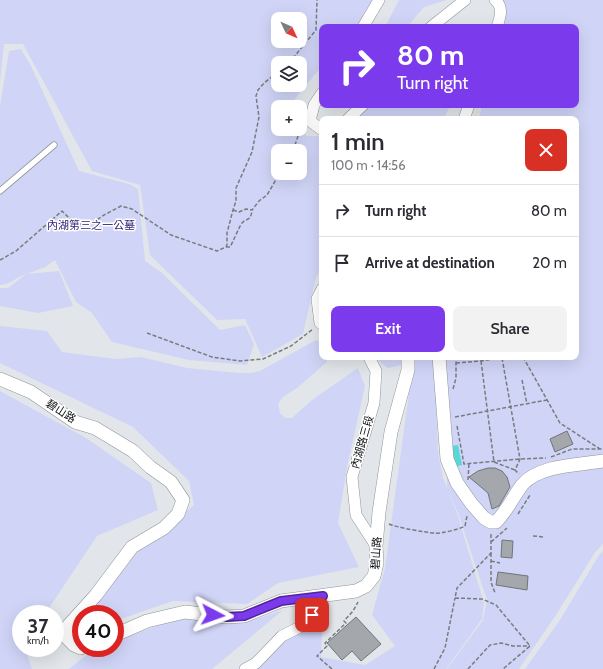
<!DOCTYPE html>
<html lang="en">
<head>
<meta charset="utf-8">
<style>
  :root { --surface:#fff; --page:#f2f2f3; --text:#2b2b33; --muted:#7c7c81; --line:#e1e1e2; --accent:#7c3aed }
  body { margin:0; font-family:Cabin,"Noto Sans TC",sans-serif; background:var(--page); color:var(--text); height:100vh; display:flex; flex-direction:column; font-size:15px; white-space:nowrap }
  * { box-sizing:border-box; margin:0 }
  p { font-size:13px; color:var(--muted) }
  .icon { flex:none; width:22px; height:22px; fill:none; stroke:currentColor; stroke-width:2; stroke-linecap:round; stroke-linejoin:round }
  .map { position:relative; flex:1; overflow:hidden }
  .sheet { position:absolute; left:319px; top:116px; width:260px; height:244px; display:flex; flex-direction:column; background:var(--surface); border-radius:8px; box-shadow:0 4px 16px #0002 }
  .sheet>* { flex:none }
  .hud { position:absolute; left:319px; top:24px; width:260px; height:84px; border-radius:8px; box-shadow:0 4px 16px #0002; background:#7c3aed; color:#fff; overflow:hidden }
  .needle { width:26px; rotate:134deg }
  .tools { position:absolute; left:271px; top:12px; display:grid; gap:8px }
  .tools a { display:grid; place-items:center; width:36px; height:36px; border-radius:8px; background:var(--surface); box-shadow:0 4px 16px #0002; font-size:20px }
  .speed { position:absolute; left:12px; top:605px; display:flex; gap:8px; font-size:20px; font-weight:700; text-align:center }
  .speed>* { display:grid; place-content:center; width:52px; height:52px; border-radius:50%; background:var(--surface); box-shadow:0 4px 16px #0002; line-height:1 }
  .speed small { font-size:10px; font-weight:400 }
  .speed .limit { border:6px solid #d22; background:#fff; color:#111 }
  .pin { position:absolute; display:grid; place-items:center; width:34px; height:34px; color:#fff; margin:-17px; border-radius:8px; box-shadow:0 2px 6px #0006 }
  .me { position:absolute; width:44px; margin:-22px; rotate:94deg; stroke-linejoin:round; filter:drop-shadow(0 0 3px #0008) }
  .turn { display:flex; align-items:center; gap:14px; height:84px; padding:0 12px; font-size:18px }
  .turn .icon { width:52px; height:52px; stroke-width:2.5 }
  .turn b { display:block; font-size:28px; line-height:34px }
  .round { display:grid; place-items:center; flex:none; width:42px; height:42px; border-radius:8px; background:var(--page) }
  .headline { display:flex; align-items:center; justify-content:space-between; height:68px; padding:0 12px }
  h1 { font-size:24px; font-weight:600; line-height:30px }
  .cta { display:flex; gap:8px; margin-top:auto; padding:8px 12px }
  .cta a { flex:1; height:46px; border-radius:8px; background:var(--accent); color:#fff; font-size:16px; font-weight:600; line-height:46px; text-align:center }
  .cta a+a { background:var(--page); color:var(--text) }
  ul { padding:0; list-style:none }
  li { display:flex; align-items:center; gap:12px; height:52px; padding:0 12px; border-top:1px solid var(--line) }
  li div { flex:1 }
  li b { display:block; font-size:15px }
  li em { font-style:normal }
  .map>svg:first-child { display:block }
  .green { fill:#d0d4f6; fill-rule:evenodd }
  .water { fill:#58d7d7 }
  .building { fill:#a4a7ab; stroke:#727478 }
  .lines { fill:none; stroke-linecap:round; stroke-linejoin:round }
  .service-casing { stroke:#909598; stroke-width:7 }
  .minor-casing { stroke:#909598; stroke-width:12 }
  .tertiary-casing { stroke:#909598; stroke-width:14 }
  .path { stroke:#797c7e; stroke-width:1.5; stroke-dasharray:4 2; stroke-linecap:butt }
  .service { stroke:#fff; stroke-width:5.5 }
  .minor { stroke:#fff; stroke-width:11 }
  .tertiary { stroke:#fff; stroke-width:13 }
  .route-casing { stroke:#51269a; stroke-width:10 }
  .route { stroke:#7c3aed; stroke-width:7 }
  .labels { text-anchor:middle; dominant-baseline:central; stroke-width:3; stroke-linejoin:round; paint-order:stroke }
  .park-label { font-size:11px; fill:#291c74; stroke:#fff }
  .street-label { font-size:11px; fill:#0e1011; stroke:#fff }
</style>
</head>
<body>
<div class="map">
<svg width="603" height="669" viewBox="0 0 603 669">
  <rect width="100%" height="100%" fill="#e2e6ea"/>
  <!-- green -->
  <path class="green" d="M0 0H374L371 8 355 27H322V66L294 100 296 107H278V129H300V119L306 136H322V269L316 277 303 334 262 357 245 319 217 320 150 255 140 185 92 171 23 44H4L0 82ZM278 19H300V41H278ZM278 63H300V85H278ZM278 151H300V173H278Z
    M399 0H446L424 7 407 27H385Z
    M496 0H603V544L596 551 556 615 519 669H447L483 620 487 600 458 513 447 489 457 513 484 603 482 619 446 669H250L323 611 321 657 365 665 395 646 372 615 385 568 414 357H434L438 453 443 478 447 488 446 369 444 357H576V119H479L482 105H576V27H501L506 7Z
    M21 49 31 66 79 171 129 184 138 189 145 261 162 273 220 330 245 325 254 344 247 365 189 360 112 342 92 313 76 302 55 260 45 267 27 274 59 271 73 306 38 313 0 306V288H8L26 274C15 278 11 284 0 285V106L9 51Z
    M366 105H451L443 119H353Z
    M0 326 47 331 62 352 116 359 141 357 187 368 239 373H251L260 371 316 340 322 343V357H327V362L297 388 283 397 278 404 280 413 285 418H292L312 400 358 368 365 386 347 467 338 523 359 567 278 583 247 604 173 601 115 621V614H83L135 554 194 505 189 481 133 427 0 363Z
    M374 357H402V365L388 368Z
    M0 391 86 438 151 483 158 510 97 536 45 614H21V648H25L32 669H0Z
    M603 551V669H525L560 620 599 555Z
    M283 610 212 669H69L95 648H115V641L190 614 244 623Z"/>
  <!-- water -->
  <path class="water" d="M458 445 462 465 455 467 451 446Z"/>
  <!-- building -->
  <path class="building" d="M567 431 573 444 555 452 550 439Z
    M488 468H495L502 471 507 477 510 487 499 506 492 509 488 493 469 477 478 471Z
    M502 540 513 541 512 558 501 557Z
    M498 572 528 576 527 590 496 585Z
    M356 617 381 644 361 661 352 651 342 660 327 643Z"/>
  <g class="lines">
    <defs>
      <path id="service" d="M0 191 54 145"/>
      <path id="minor" d="M495 0C504 7 500 18 497 27
        M363 27 379 0
        M431 27 465 0
        M322 93 314 105 310 121 322 130
        M348 119 363 105
        M464 119 469 105
        M322 289 317 299 320 323 322 324
        M369 357 376 371 374 403 352 477 356 515 376 546
        M245 669 256 663 282 636 306 624 323 596"/>
      <path id="tertiary" d="M439 357 447 459 457 483 471 503 484 518 491 522H496C507 511 513 497 522 485 538 465 579 465 603 461
        M0 379 31 392 75 422 95 428 133 451 150 467 171 482 183 500 178 514 164 528 132 547 96 595 68 626 66 637 74 645 81 648
        M115 635 147 621 185 612 227 617 244 616 281 601 356 591 366 586 374 576 377 563 376 546 379 512 391 432 408 370V357"/>
    </defs>
    <!-- service casing -->
    <use href="#service" class="service-casing"/>
    <!-- minor casing -->
    <use href="#minor" class="minor-casing"/>
    <!-- tertiary casing -->
    <use href="#tertiary" class="tertiary-casing"/>
    <!-- path -->
    <path class="path" d="M289 63 316 30 317 0
      M293 151 299 133 303 129
      M233 210 239 212 246 209 252 210 259 201 267 195 280 173
      M226 247H230C233 242 239 227 242 223 248 217 250 222 252 211
      M0 260 16 251 62 211C77 226 83 229 101 217 107 213 114 210 121 206L132 209 171 235 217 251 226 247 227 245V233L233 210 236 201V188L252 152 259 117 256 96 258 90 264 83 278 72
      M147 333 212 357 240 361 263 359 291 346 313 329
      M523 357 560 423 600 449
      M502 358 520 459 515 470 519 474
      M481 361 494 462 515 470
      M456 363 481 361 505 357
      M522 380 527 404
      M453 389 456 378V357
      M455 417 547 400
      M457 426 464 464 520 459 546 458
      M551 457 572 449H603
      M468 480 469 463
      M518 514 530 495
      M389 524C395 527 427 533 435 533 441 534 460 529 465 526L467 516
      M491 534V553L457 588 455 598 482 599 496 605 530 646 503 669
      M533 536 544 537
      M491 542 507 528
      M491 553V582L495 593
      M491 561 500 563
      M332 669 317 656 327 646 325 643 346 623 344 621 353 611 358 602
      M434 669 445 648 455 598
      M468 669 490 645 501 643 513 646H530"/>
    <!-- service -->
    <use href="#service" class="service"/>
    <!-- minor -->
    <use href="#minor" class="minor"/>
    <!-- tertiary -->
    <use href="#tertiary" class="tertiary"/>
  </g>
  <g class="lines">
    <defs>
      <path id="route" d="M213 615 227 617 244 616 281 601 323 596 312 615"/>
    </defs>
    <!-- route casing -->
    <use href="#route" class="route-casing"/>
    <!-- route -->
    <use href="#route" class="route"/>
  </g>
  <g class="labels">
    <!-- park labels -->
    <g class="park-label">
      <text x="91" y="225">內湖第三之一公墓</text>
    </g>
    <!-- street labels -->
    <g class="street-label">
      <text transform="translate(61 411) rotate(33)">碧山路</text>
      <text transform="translate(362 442) rotate(-74)">內湖路三段</text>
      <text transform="translate(376 553) rotate(-86)">碧山路</text>
    </g>
  </g>
</svg>
<div class="tools">
<a><svg class="needle" viewBox="-14 -14 28 28"><path d="M0-13l5 13h-10z" fill="#e53935"/><path d="M0 13l5-13h-10z" fill="#7c7c81"/></svg></a>
<a><svg class="icon" aria-label="layers" viewBox="0 0 24 24"><path d="M12 4l9 5-9 5-9-5zM3 14l9 5 9-5"/></svg></a>
<a>+</a>
<a>−</a>
</div>
<div class="speed"><div>37<small>km/h</small></div><div class="limit">40</div></div>
<div class="pin" style="left:312px;top:615px;background:#d93025"><svg class="icon" aria-label="arrive" viewBox="0 0 24 24"><path d="M6 21V4h12l-3 4 3 4H6"/></svg></div>
<svg class="me" style="left:213px;top:615px" viewBox="-20 -20 40 40"><path d="M0-17L14 15 0 8-14 15z" fill="#7c3aed" stroke="#fff" stroke-width="4"/></svg>
<div class="hud">
<div class="turn"><svg class="icon" aria-label="right" viewBox="0 0 24 24"><path d="M7 20v-9h11M14 6l5 5-5 5"/></svg><div><b>80 m</b>Turn right</div></div>
</div>
<section class="sheet">
<div class="headline"><div><h1>1 min</h1><p>100 m · 14:56</p></div><a class="round" style="background:#d93025;color:#fff"><svg class="icon" aria-label="close" viewBox="0 0 24 24"><path d="M6 6l12 12M18 6L6 18"/></svg></a></div>
<ul>
<li><svg class="icon" aria-label="right" viewBox="0 0 24 24"><path d="M7 20v-9h11M14 6l5 5-5 5"/></svg><div><b>Turn right</b></div><em>80 m</em></li>
<li><svg class="icon" aria-label="arrive" viewBox="0 0 24 24"><path d="M6 21V4h12l-3 4 3 4H6"/></svg><div><b>Arrive at destination</b></div><em>20 m</em></li>
</ul>
<div class="cta"><a>Exit</a><a>Share</a></div>
</section>
</div>
</body>
</html>
